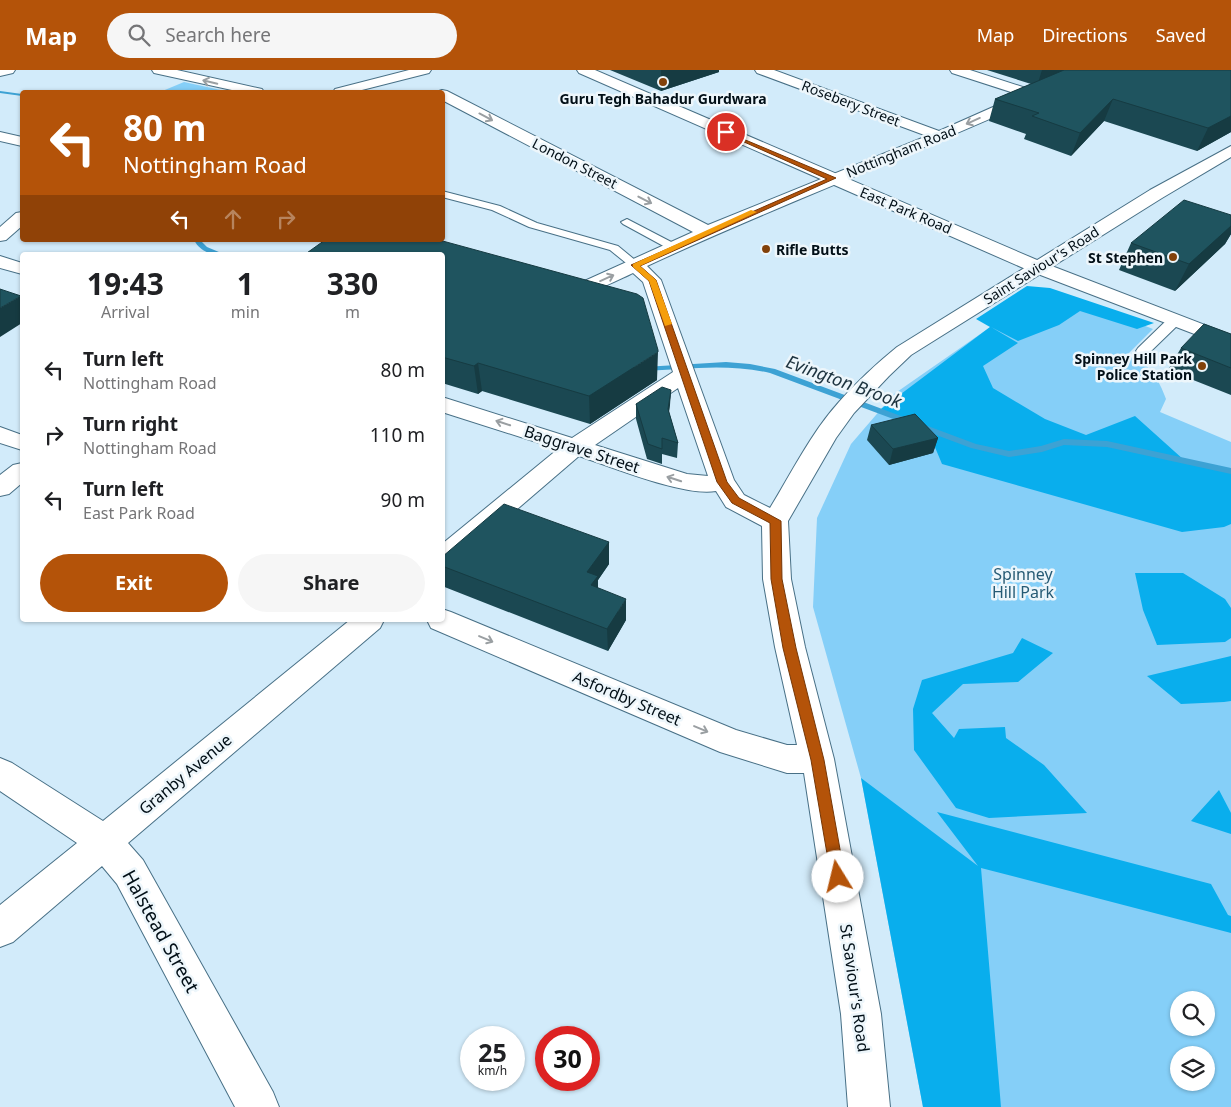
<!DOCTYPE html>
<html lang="en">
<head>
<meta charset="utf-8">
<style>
  :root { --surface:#fff; --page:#f6f6f6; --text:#202124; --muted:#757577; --accent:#b45309 }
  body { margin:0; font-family:"Noto Sans",sans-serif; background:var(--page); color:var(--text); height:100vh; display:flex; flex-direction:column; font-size:19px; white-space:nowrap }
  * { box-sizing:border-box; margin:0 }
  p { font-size:16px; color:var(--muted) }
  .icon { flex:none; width:28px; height:28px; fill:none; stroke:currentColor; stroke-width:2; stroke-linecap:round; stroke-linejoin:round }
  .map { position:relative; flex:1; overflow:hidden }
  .details { position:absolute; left:20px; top:182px; width:425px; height:370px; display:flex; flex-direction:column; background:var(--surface); border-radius:5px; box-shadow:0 1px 4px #0004 }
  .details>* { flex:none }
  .banner { position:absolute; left:20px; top:20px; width:425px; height:152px; border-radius:5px; box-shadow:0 1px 4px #0004; background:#b45309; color:#fff; overflow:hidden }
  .controls { position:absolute; left:1170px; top:921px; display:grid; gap:10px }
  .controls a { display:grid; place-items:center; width:45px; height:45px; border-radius:50%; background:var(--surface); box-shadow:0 1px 4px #0004; font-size:25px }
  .speed { position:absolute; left:460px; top:956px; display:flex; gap:10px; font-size:25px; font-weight:700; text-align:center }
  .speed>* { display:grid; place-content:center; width:65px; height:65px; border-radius:50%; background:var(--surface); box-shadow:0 1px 4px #0004; line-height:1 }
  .speed small { font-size:12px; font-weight:400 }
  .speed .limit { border:8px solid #d22; background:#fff; color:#111 }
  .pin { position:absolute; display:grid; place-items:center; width:42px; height:42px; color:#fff; margin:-21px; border:2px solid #fff; border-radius:50%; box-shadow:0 1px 5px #0007 }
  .me { position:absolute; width:55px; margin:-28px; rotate:351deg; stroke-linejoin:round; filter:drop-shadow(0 0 4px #0008) }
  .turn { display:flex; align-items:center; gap:18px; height:105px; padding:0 20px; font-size:22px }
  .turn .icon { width:65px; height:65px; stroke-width:2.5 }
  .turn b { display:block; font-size:35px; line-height:42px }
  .lanes { display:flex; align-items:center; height:48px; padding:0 20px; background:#0003; justify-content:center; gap:25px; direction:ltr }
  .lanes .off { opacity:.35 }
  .eta { display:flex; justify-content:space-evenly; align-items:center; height:85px; text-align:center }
  .eta b { font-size:30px; font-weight:700; line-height:35px }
  .primary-button { display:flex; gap:10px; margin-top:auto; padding:10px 20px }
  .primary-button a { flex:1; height:58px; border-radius:30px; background:var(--accent); color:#fff; font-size:20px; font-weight:700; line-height:58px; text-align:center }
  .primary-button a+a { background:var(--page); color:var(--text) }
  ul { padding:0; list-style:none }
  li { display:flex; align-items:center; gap:15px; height:65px; padding:0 20px }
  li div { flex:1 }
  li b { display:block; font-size:19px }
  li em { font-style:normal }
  header { display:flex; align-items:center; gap:30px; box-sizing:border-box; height:70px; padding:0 25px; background:var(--accent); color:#fff }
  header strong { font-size:24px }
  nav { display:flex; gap:28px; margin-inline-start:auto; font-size:18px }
  .search { width:350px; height:45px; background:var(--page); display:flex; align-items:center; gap:12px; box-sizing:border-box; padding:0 18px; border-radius:28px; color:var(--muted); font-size:19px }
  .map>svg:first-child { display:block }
  .green { fill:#85cff8; fill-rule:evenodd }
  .forest { fill:#09aeed }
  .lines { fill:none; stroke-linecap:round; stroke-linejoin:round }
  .stream { fill:#3da2d4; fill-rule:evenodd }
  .lane-casing { stroke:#487086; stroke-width:2 }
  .street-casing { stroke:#487086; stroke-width:2 }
  .secondary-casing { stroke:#487086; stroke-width:2 }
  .lane { fill:#fff; fill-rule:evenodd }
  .street { fill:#fff; fill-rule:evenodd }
  .secondary { fill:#fff; fill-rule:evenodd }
  .wall { fill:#1b4852 }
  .shaded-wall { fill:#163b42 }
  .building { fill:#1f545f; stroke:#163b42 }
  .oneway { stroke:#9a9fa2 }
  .route { fill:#b45309; stroke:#753606 }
  .slow { fill:#f59e0b }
  .poi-dot { fill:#82410a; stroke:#edf6fb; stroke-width:2 }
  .labels { text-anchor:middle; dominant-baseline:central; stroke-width:5; stroke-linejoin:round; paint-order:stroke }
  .far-poi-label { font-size:14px; font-weight:bold; fill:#020f17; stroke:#edf6fb; text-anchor:end }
  .far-street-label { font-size:14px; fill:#020f17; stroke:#edf6fb }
  .street-label { font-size:16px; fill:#020f17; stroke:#edf6fb }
  .park-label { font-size:16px; fill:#265b75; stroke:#edf6fb }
  .water-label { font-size:18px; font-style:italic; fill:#1d333f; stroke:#edf6fb }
  .near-street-label { font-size:19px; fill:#020f17; stroke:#edf6fb }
</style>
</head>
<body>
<header>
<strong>Map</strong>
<div class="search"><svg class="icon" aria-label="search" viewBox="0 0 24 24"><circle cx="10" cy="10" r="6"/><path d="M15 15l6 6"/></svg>Search here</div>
<nav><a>Map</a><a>Directions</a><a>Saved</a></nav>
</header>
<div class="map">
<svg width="1231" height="1037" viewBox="0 0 1231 1037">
  <rect width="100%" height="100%" fill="#d2ebfa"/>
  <!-- green -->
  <path class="green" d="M184 12 230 22H160Z
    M1032 228 1082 231 1153 259 1128 284C1148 292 1159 309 1166 329L1160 342 1231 372V1037H923L861 708 813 537 817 448 851 374 894 324ZM1179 930H1206V958H1179ZM1179 985H1206V1012H1179Z"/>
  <!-- forest -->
  <path class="forest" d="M1027 216 1050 218 1154 253 1137 259 1080 241 1059 255 1018 271 991 257 1018 273 983 296 993 318 1045 349 1086 365 1135 346 1184 390 1231 401V454L1224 457 1182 462 942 394 932 370 881 339 990 257 976 249Z
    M1135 503H1183L1225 529 1231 538V568L1225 572 1157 575 1143 540Z
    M1022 568 1053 583 1018 612 963 614 932 643 954 668 959 659 1005 657 1006 668 1044 695 1087 743 989 748 956 738 914 680 913 639 922 610 1013 583Z
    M1231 586V631L1224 632 1181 634 1147 606Z
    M861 708 978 796 937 742 1211 814 1228 845 1231 846V863L981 798 1001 1037H923Z
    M1219 720 1231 743V764L1191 751Z"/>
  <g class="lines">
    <!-- stream -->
    <path class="stream" d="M0 21 22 24V26L0 23Z
      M194 170H200L207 177 226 185C213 185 201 183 194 170Z
      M726 292 750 294 775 299 976 374 1009 381 1041 376 1064 369 1107 371 1231 398V404L1107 377 1064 375 1042 382 1009 387 971 378 770 303C728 293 686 299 644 301L640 299 644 297Z"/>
    <defs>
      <path id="lane" d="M442 121 500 136 537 153 618 176 641 195 639 197H631L610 180 529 157 492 140 442 127Z
        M627 149 677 175 679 177 677 179H669L623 154 621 152Z
        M1175 246 1181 250 1180 253 1148 284H1138L1136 281 1138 278 1170 247Z"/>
      <path id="street" d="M152 0H177L262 19 264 22H241L154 3Z
        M409 0H431L429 3 354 22H333L335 19Z
        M755 0H774L939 61 1020 25 952 3 950 0H970L1032 20 1076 0H1094C1086 10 1033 29 1019 36 896 91 770 139 647 196L661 210 734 410 744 425 770 438C792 402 811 363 839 332 857 312 876 294 897 277L1150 120 1231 76V87L1162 128 911 285 889 306 854 343 836 368 788 451 791 509 805 577 834 689 881 944 890 1037H848L841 944 804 703H787L720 682 431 558 427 550H442V539L451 542 736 660 787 675H797L775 577 763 509 762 456 726 437 716 421C685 427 612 397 579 386L451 496 442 499V474L558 379 442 342V327L572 368 673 302 643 212 633 203C607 215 582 230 552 223L549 219 552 215 580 213 693 162 442 30V22H436L442 20 447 21 708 155 927 66 757 3ZM678 318 708 406 687 404 595 375Z
        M0 62 22 67V76L0 71Z
        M22 142V156L6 170 0 171V157L16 143Z
        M0 186 22 193V204L0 198Z
        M0 357 22 365V380L0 373Z
        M22 393V413L9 424 0 426V405L13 395Z
        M350 550H384L380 558 128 773 143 790 273 1022 279 1037H235L117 814 102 796 13 872 0 877V835L77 773 0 721V688L12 693 103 751Z"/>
      <path id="secondary" d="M0 0H15L13 3 0 6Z
        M577 0H595L1044 193 1231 265V278L1030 201 579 3Z"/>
    </defs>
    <!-- lane casing -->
    <use href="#lane" class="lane-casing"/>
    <!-- street casing -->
    <use href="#street" class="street-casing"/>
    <!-- secondary casing -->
    <use href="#secondary" class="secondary-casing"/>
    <!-- lane -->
    <use href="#lane" class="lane"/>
    <!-- street -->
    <use href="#street" class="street"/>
    <!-- secondary -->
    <use href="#secondary" class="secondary"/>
  </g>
  <!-- wall -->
  <path class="wall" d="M610 0H719V2L661 21Z
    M987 0H1231V62L1197 81 1104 51 1071 86 1024 69 1026 64 989 51 995 29 1031 14Z
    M1231 145V164L1225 174 1175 221 1119 200 1131 173Z
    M442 185 657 310 590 354 482 321 478 324 442 313Z
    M1231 264V325L1168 300 1181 278Z
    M671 320 669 342 678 373 677 388 662 384V394L647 389 636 349V334Z
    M871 355 938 368 933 383 889 395 867 370Z
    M609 472V494L598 510V518L626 550 608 581 442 516V487Z"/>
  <!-- shaded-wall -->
  <path class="shaded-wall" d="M661 0H719V2L661 21Z
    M1042 0H1071L1037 16Z
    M1113 29 1104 51 1071 86 1080 63Z
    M1231 46V62L1197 81 1208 58Z
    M1231 156V164L1225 174 1175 221 1189 194Z
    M21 226 22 228V253L0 267V238Z
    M658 282 657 310 590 354 589 326Z
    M478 293 482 321 478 324 474 296Z
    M671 320 670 335 667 354 668 339Z
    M938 368 933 383 889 395 893 379Z
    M609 472V494L598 510V528L592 537 587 502Z
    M626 529V550L608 581 607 559Z"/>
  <!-- building -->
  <path class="building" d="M1064 0H1231V46L1208 58 1113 29 1080 63 1032 46 1039 43 995 29Z
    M1184 130 1231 145V156L1189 194 1131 173Z
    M325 170H439L637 224 643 228 658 280V282L589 326 478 293 474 296 442 287V185H304Z
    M0 219 21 226 0 238Z
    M1204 254 1231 264V298L1181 278Z
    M662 317 671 320 668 339 678 373 662 368V379L648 374 636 334Z
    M915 344 938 368 893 379 871 355Z
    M504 434 609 472 587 502 598 506 591 515 626 529 607 559 442 496V487Z"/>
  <!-- one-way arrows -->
  <defs><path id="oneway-shaft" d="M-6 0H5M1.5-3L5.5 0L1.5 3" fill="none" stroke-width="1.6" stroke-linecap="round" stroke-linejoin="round" transform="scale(1.25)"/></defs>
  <g class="oneway">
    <use href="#oneway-shaft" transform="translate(210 12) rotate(-167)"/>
    <use href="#oneway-shaft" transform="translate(486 47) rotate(28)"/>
    <use href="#oneway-shaft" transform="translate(973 51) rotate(156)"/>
    <use href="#oneway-shaft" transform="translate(645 130) rotate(27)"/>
    <use href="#oneway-shaft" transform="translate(607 208) rotate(-24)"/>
    <use href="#oneway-shaft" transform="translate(503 353) rotate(-162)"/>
    <use href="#oneway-shaft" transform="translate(674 409) rotate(-162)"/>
    <use href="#oneway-shaft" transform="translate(486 569) rotate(23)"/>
    <use href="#oneway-shaft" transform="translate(701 659) rotate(23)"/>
  </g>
  <!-- route -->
  <path class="route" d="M724 61 836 108 640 196 656 210 727 412 739 428 781 451 782 509 796 578 824 690 845 807 843 812 838 814 833 812 831 807 811 690 783 578 771 509 770 453 732 433 717 412 649 211 631 195 827 109 724 63Z"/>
  <!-- slow -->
  <path class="slow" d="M751 140 757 142 640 196 656 210 672 254 665 256 649 211 633 197V194Z"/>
  <!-- markers -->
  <g class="poi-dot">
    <circle cx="663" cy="12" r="5"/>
    <circle cx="766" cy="179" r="5"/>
    <circle cx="1173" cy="187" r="5"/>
    <circle cx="1202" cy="296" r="5"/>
  </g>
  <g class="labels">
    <!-- far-poi labels -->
    <g class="far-poi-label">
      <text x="663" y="28" text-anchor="middle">Guru Tegh Bahadur Gurdwara</text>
      <text x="776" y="179" text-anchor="start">Rifle Butts</text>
      <text x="1163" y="187">St Stephen</text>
      <text x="1192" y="288">Spinney Hill Park<tspan x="1192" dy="16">Police Station</tspan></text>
    </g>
    <!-- far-street labels -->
    <g class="far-street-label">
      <text transform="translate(851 33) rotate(21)">Rosebery Street</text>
      <text transform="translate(901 81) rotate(-22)">Nottingham Road</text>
      <text transform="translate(575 93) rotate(27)">London Street</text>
      <text transform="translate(906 140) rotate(23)">East Park Road</text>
      <text transform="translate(1041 195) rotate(-32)">Saint Saviour's Road</text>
    </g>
    <!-- street labels -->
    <g class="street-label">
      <text transform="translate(582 379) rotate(18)">Baggrave Street</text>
      <text transform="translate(627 628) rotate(23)">Asfordby Street</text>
      <text transform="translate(185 704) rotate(-40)">Granby Avenue</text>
      <text transform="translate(855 918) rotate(82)">St Saviour's Road</text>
    </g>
    <!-- park labels -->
    <g class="park-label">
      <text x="1023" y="504">Spinney<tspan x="1023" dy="18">Hill Park</tspan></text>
    </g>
    <!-- water labels -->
    <g class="water-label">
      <text transform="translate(844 311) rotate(20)">Evington Brook</text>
    </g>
    <!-- near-street labels -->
    <g class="near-street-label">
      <text transform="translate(161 861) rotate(61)">Halstead Street</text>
    </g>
  </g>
</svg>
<div class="controls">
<a><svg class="icon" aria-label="search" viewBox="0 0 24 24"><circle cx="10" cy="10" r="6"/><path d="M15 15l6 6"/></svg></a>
<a><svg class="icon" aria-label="layers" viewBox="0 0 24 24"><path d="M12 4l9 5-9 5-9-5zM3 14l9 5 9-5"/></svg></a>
</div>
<div class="speed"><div>25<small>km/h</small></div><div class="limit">30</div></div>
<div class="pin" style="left:726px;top:62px;background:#d93025"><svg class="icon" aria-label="arrive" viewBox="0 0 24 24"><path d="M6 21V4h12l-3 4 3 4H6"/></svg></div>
<svg class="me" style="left:838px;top:807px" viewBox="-20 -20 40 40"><circle r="19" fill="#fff"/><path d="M0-13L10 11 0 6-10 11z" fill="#b45309"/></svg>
<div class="banner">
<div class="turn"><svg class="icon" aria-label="left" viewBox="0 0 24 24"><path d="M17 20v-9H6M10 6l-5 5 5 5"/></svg><div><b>80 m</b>Nottingham Road</div></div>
<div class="lanes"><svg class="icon" aria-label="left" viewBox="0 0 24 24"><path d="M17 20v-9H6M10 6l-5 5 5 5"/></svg><svg class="icon off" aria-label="ahead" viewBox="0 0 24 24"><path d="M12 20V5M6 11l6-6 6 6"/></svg><svg class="icon off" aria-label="right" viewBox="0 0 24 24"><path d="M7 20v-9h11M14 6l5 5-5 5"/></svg></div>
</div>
<section class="details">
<div class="eta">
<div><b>19:43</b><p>Arrival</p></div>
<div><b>1</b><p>min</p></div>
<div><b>330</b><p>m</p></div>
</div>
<ul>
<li><svg class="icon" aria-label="left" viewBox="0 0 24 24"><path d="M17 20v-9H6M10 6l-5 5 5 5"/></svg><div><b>Turn left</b><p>Nottingham Road</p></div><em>80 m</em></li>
<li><svg class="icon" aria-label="right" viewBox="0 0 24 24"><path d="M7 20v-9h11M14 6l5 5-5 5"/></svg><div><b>Turn right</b><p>Nottingham Road</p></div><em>110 m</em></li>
<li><svg class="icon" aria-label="left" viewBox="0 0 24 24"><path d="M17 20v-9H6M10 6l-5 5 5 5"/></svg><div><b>Turn left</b><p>East Park Road</p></div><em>90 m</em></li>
</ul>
<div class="primary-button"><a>Exit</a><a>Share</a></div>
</section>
</div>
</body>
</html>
